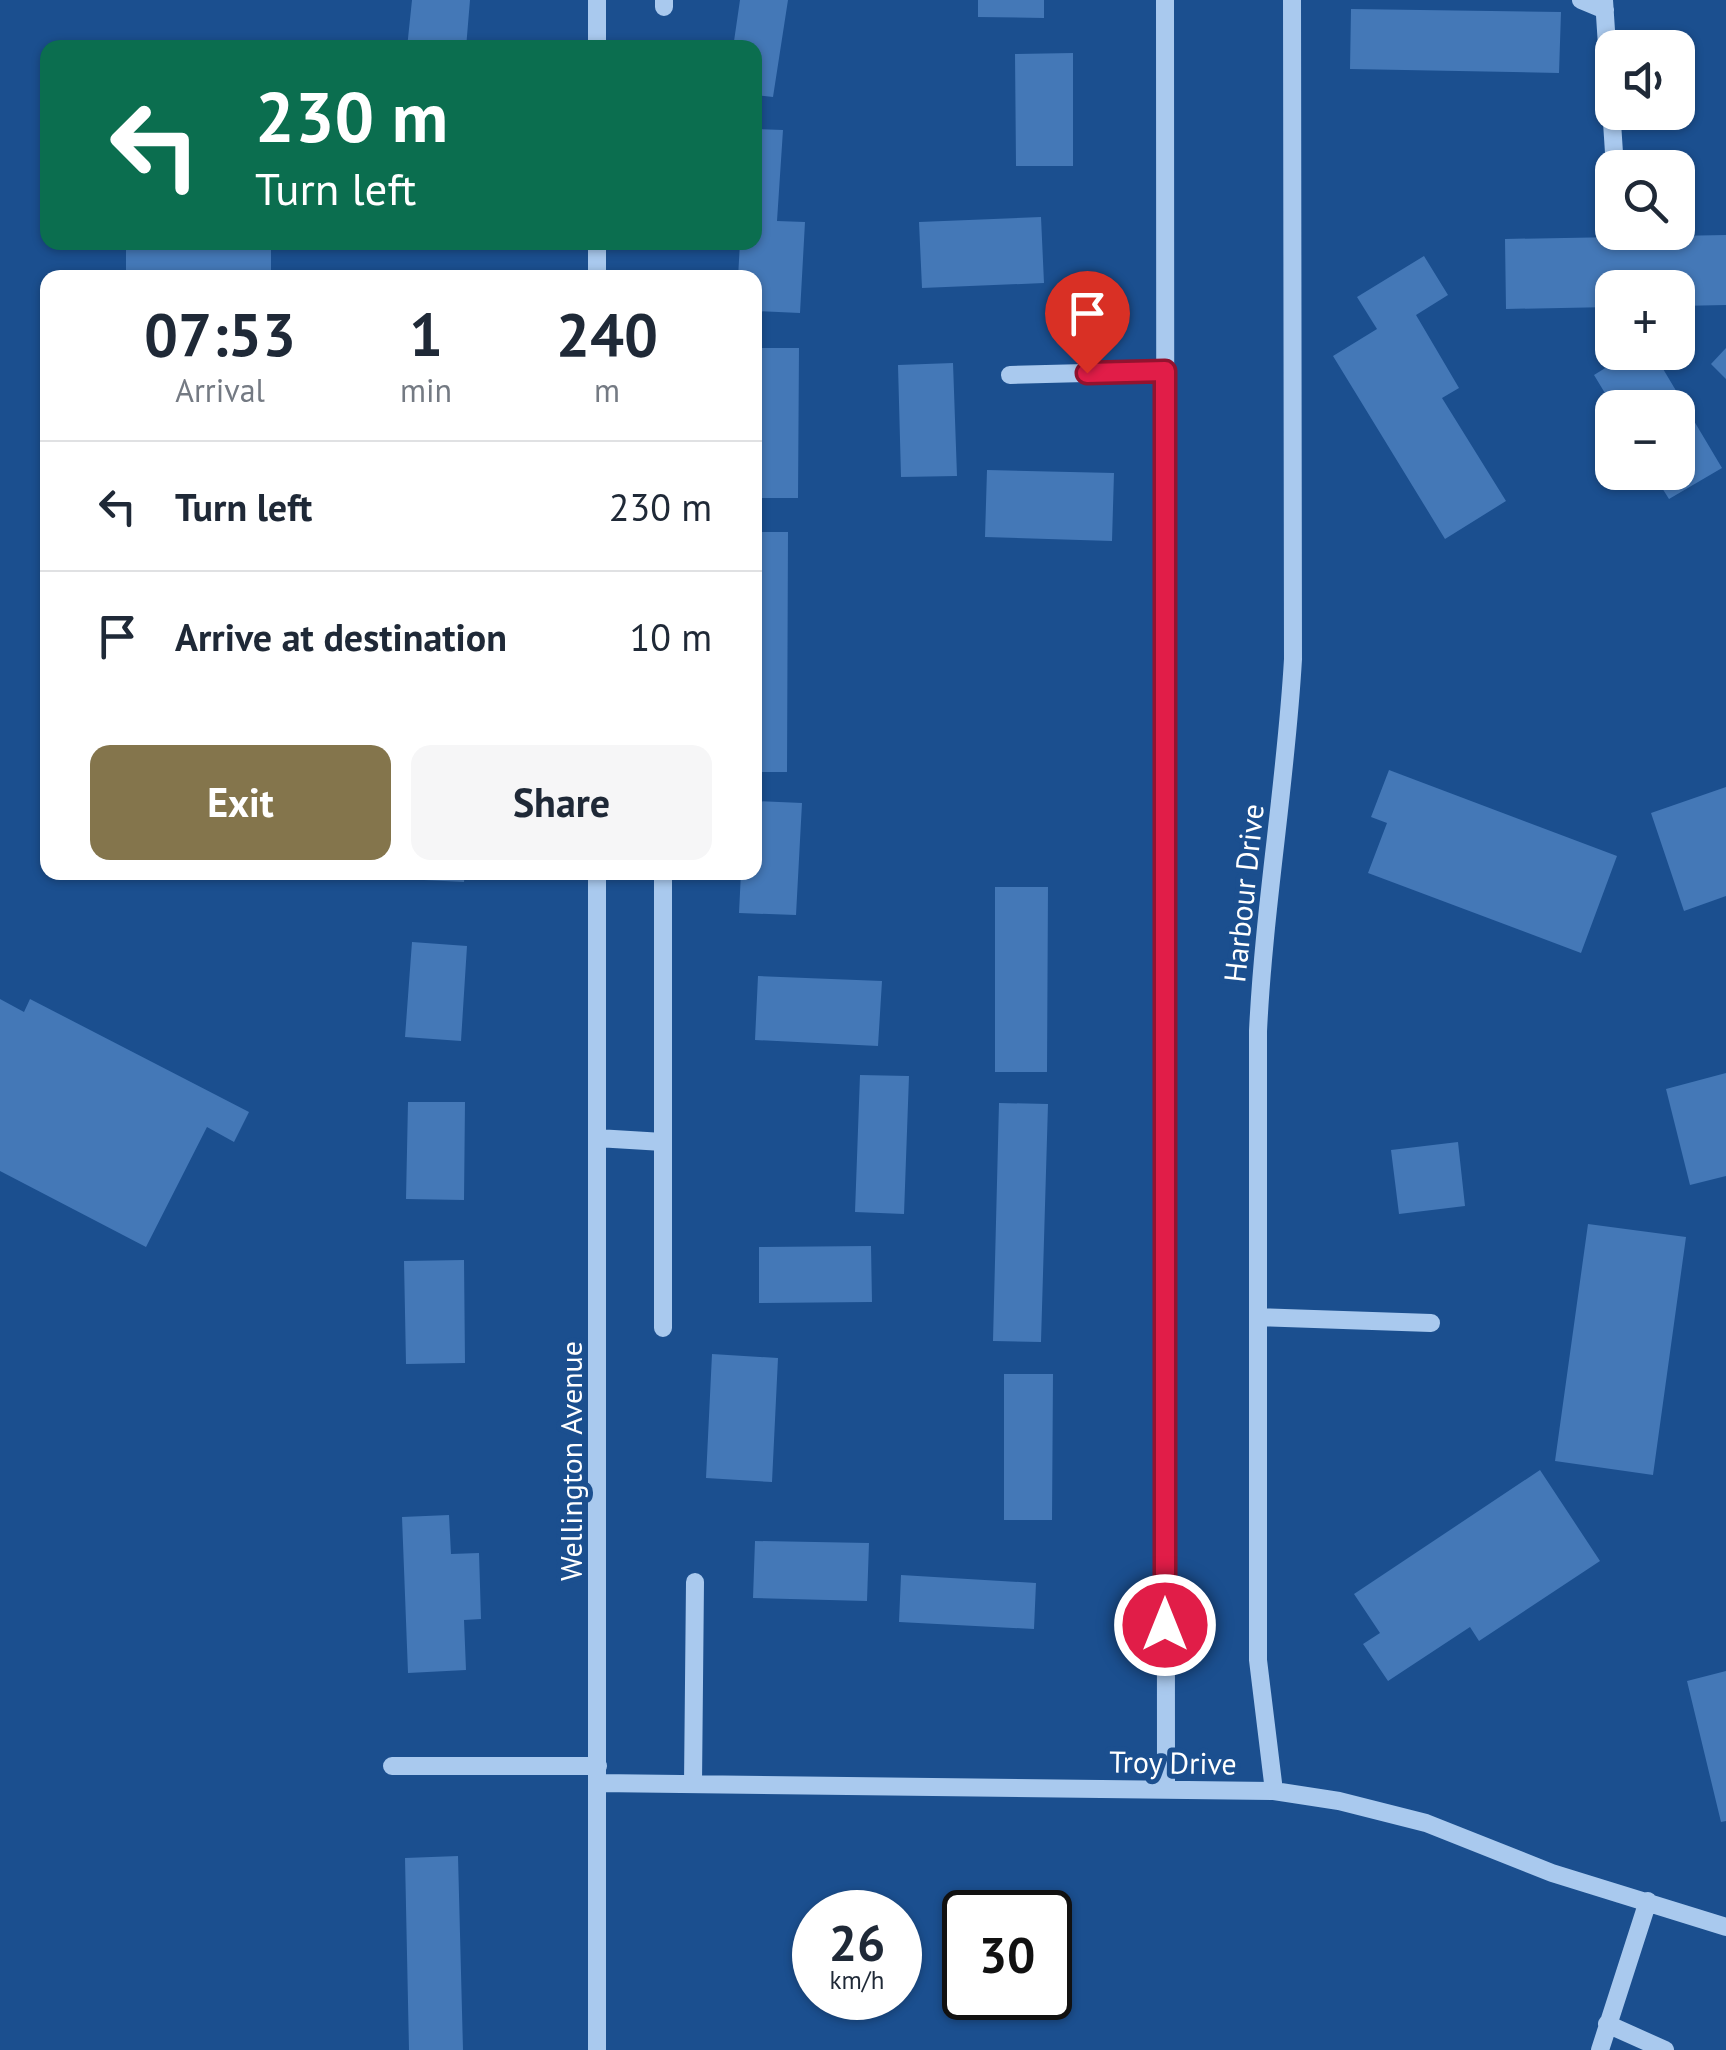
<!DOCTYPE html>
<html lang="en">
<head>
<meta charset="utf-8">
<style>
  :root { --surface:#fff; --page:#f6f6f7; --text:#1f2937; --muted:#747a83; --line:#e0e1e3; --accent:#84754c }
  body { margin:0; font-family:"PT Sans",sans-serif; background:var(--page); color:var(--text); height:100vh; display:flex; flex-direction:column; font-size:38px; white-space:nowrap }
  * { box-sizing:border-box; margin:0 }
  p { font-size:32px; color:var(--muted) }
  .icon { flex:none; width:55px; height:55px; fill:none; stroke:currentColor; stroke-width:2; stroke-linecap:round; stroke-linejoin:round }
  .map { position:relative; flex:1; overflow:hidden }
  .details { position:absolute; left:40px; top:270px; width:722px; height:610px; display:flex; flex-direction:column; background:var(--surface); border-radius:20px; box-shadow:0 2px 8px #0004 }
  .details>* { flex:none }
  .top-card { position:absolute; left:40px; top:40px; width:722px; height:210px; border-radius:20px; box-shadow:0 2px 8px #0004; background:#0b6e4f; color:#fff; overflow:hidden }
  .fabs { position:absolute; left:1595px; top:30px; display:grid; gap:20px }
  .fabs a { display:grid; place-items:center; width:100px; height:100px; border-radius:20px; background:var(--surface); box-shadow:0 2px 8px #0004; font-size:50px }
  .speed { position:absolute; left:792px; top:1890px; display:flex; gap:20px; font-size:50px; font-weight:700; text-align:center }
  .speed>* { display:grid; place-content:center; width:130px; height:130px; border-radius:50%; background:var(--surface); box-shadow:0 2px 8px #0004; line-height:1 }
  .speed small { font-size:25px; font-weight:400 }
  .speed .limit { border:5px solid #111; border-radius:15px; background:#fff; color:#111 }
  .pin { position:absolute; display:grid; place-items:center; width:85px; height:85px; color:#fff; margin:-102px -42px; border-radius:50% 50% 50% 0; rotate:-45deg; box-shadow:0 0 10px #0007 }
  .pin .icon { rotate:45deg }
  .me { position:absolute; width:110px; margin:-55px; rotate:0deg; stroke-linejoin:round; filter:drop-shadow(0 0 8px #0008) }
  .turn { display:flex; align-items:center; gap:35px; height:210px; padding:0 50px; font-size:45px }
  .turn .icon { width:130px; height:130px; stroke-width:2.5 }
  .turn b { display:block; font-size:70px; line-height:85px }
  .eta { display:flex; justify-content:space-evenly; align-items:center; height:170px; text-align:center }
  .eta b { font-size:60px; font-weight:700; line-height:70px }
  .action { display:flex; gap:20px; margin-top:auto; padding:20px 50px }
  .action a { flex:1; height:115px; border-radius:20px; background:var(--accent); color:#fff; font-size:40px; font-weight:700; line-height:115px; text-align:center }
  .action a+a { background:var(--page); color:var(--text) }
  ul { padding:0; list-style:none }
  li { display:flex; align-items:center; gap:30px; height:130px; padding:0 50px; border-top:2px solid var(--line) }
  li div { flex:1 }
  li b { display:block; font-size:38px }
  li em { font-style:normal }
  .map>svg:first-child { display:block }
  .building { fill:#4478b7 }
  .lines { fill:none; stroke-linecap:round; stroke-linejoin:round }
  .minor { stroke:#a9c9ee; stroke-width:18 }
  .route-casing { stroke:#92132f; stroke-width:25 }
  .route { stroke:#e11d48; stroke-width:18 }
  .labels { text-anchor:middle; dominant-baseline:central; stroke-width:10; stroke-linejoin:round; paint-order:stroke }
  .street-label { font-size:30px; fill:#fff; stroke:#1b4f8f }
</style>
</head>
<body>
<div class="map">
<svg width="1726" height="2050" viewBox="0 0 1726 2050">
  <rect width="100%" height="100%" fill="#1b4f8f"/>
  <!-- building -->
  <path class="building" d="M412 0H470L466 48H407Z
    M740 0H788L773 97 755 95V48H733Z
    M978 0H1044V18L978 17Z
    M1351 9 1561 12 1559 73 1350 69Z
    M1073 53V166H1016L1015 54Z
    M755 129 783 130 777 221 805 222 800 313 755 311V278H738L740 242H755Z
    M1041 217 1044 283 922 288 919 222Z
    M1726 235V305L1678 306V288H1612V307L1506 309 1505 239Z
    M126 242H271V278H126Z
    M1424 256 1448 295 1416 315 1459 388 1442 398 1506 501 1445 539 1333 356 1377 329 1357 297Z
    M755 348H799L798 498H755Z
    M1726 348V379L1711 364Z
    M1631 352H1653L1722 468 1669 499 1652 472H1678V408H1614L1594 375Z
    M953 363 957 476 901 477 898 365Z
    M987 470 1114 473 1112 541 985 537Z
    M755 532H788L787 772H755Z
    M1389 770 1617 856 1581 953 1368 873 1387 823 1371 817Z
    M1726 787V896L1684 911 1651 813Z
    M755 801 802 803 796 915 739 913 741 872H755Z
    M405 872H465L464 882 404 879Z
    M995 887H1048L1047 1072H995Z
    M412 942 467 946 461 1041 405 1037Z
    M758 976 882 981 878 1046 755 1040Z
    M0 999 24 1012 30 999 249 1112 234 1142 207 1127 146 1247 0 1171Z
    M1726 1073V1176L1690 1185 1666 1089Z
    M860 1075 909 1076 904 1214 855 1212Z
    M408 1102H465L464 1200 406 1199Z
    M999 1103 1048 1104 1041 1342 993 1341Z
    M1458 1142 1465 1206 1399 1214 1391 1150Z
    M1588 1224 1686 1237 1653 1475 1555 1461Z
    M871 1246 872 1302 759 1303V1247Z
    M464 1260 465 1363 406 1364 404 1261Z
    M712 1354 778 1358 772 1482 706 1478Z
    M1004 1374H1053L1052 1520H1004Z
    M1540 1470 1600 1561 1479 1641 1470 1627 1388 1681 1363 1644 1380 1633 1354 1594Z
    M449 1515 451 1554 479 1553 481 1619 464 1620 466 1670 408 1673 402 1517Z
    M755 1541 869 1543 867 1601 753 1598Z
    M901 1575 1036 1583 1034 1629 899 1622Z
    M1726 1671V1821L1721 1822 1687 1681Z
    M458 1856 463 2050H409L405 1858Z"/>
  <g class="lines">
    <!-- minor -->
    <path class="minor" d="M597 0V48
      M1165 0 1166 1789
      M1581 0 1605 10
      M1604 0 1615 168
      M664 7V0
      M597 278V242
      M1010 375 1165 371
      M597 872V2050
      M663 872V1328
      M597 1138 663 1142
      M1259 1317 1431 1323
      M392 1766H598
      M598 1783 1274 1791 1339 1801 1426 1823 1552 1873 1726 1927
      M693 1784 695 1582
      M1274 1791 1258 1660V1031C1264 906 1286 783 1293 659L1292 0
      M1607 2024 1665 2050
      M1600 2050 1648 1901"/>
  </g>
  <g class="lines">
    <defs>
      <path id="route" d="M1087 373 1165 371V1625"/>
    </defs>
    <!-- route casing -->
    <use href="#route" class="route-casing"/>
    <!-- route -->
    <use href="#route" class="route"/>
  </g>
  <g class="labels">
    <!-- street labels -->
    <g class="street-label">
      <text transform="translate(1243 893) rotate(-84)">Harbour Drive</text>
      <text transform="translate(570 1461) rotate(-90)">Wellington Avenue</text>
      <text transform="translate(1173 1762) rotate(1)">Troy Drive</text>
    </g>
  </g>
</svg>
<div class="fabs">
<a><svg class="icon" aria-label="sound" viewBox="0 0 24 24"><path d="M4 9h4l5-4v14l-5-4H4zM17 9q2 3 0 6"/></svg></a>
<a><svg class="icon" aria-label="search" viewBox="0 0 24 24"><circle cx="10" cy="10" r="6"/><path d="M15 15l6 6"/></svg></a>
<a>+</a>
<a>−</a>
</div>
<div class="speed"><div>26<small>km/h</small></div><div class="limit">30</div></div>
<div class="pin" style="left:1087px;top:373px;background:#d93025"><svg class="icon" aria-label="arrive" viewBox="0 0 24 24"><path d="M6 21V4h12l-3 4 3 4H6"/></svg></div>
<svg class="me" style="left:1165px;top:1625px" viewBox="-20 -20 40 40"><circle r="17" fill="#e11d48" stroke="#fff" stroke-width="3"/><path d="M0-11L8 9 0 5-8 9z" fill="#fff"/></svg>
<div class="top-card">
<div class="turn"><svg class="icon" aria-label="left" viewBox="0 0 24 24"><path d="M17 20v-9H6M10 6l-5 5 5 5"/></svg><div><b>230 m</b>Turn left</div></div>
</div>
<section class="details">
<div class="eta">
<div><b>07:53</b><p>Arrival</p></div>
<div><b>1</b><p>min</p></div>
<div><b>240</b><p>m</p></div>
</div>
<ul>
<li><svg class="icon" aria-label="left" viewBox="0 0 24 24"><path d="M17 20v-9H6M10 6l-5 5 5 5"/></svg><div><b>Turn left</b></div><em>230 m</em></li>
<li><svg class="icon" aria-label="arrive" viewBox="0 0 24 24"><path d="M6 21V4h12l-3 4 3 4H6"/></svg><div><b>Arrive at destination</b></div><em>10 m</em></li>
</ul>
<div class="action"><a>Exit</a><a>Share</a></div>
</section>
</div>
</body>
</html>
